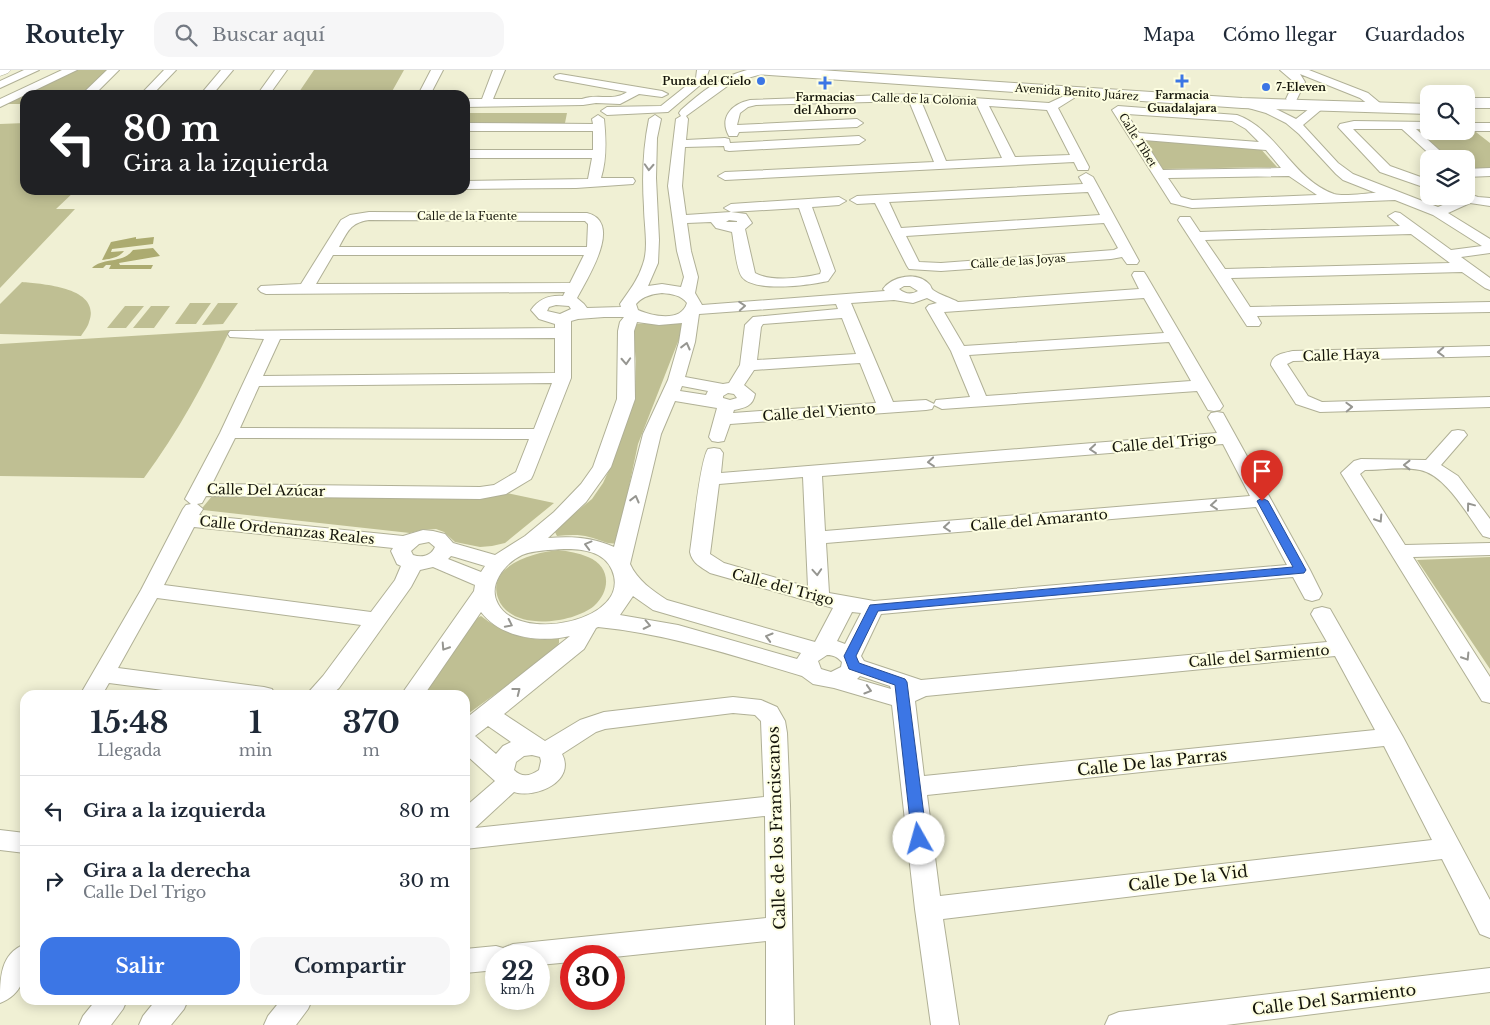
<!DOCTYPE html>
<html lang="es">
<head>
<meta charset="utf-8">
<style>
  :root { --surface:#fff; --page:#f6f6f7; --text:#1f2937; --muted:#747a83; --line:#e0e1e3; --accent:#3c76e5 }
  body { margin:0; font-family:"Libre Baskerville",serif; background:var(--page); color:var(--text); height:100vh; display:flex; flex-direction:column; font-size:19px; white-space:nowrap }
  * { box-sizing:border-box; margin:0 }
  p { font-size:16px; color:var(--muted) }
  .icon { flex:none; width:28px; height:28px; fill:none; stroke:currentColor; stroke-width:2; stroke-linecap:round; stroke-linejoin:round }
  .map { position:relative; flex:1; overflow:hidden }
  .drawer { position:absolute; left:20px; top:620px; width:450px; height:315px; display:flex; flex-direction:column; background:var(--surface); border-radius:15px; box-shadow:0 2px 12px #0003 }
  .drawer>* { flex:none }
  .guide { position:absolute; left:20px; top:20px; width:450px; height:105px; border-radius:15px; box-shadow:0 2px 12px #0003; background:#202124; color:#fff; overflow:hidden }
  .fabs { position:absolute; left:1420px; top:15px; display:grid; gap:10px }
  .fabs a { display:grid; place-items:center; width:55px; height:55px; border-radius:10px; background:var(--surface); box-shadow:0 2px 12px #0003; font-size:25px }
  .speed { position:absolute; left:485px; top:875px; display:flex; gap:10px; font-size:25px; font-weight:700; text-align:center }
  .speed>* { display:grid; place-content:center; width:65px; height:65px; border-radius:50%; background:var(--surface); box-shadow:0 2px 12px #0003; line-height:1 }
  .speed small { font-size:12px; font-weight:400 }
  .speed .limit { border:8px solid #d22; background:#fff; color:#111 }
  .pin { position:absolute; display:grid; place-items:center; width:42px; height:42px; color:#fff; margin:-51px -21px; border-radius:50% 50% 50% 0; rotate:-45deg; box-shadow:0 0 5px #0007 }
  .pin .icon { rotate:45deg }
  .me { position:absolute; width:55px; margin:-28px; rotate:353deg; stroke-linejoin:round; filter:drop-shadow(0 0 4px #0008) }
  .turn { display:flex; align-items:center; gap:18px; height:105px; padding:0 20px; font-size:22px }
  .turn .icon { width:65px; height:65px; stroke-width:2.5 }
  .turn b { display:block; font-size:35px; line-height:42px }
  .eta { display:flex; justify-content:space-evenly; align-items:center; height:85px; text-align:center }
  .eta b { font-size:30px; font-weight:700; line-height:35px }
  .cta { display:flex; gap:10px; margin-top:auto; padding:10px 20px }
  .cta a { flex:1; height:58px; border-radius:15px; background:var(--accent); color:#fff; font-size:20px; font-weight:700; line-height:58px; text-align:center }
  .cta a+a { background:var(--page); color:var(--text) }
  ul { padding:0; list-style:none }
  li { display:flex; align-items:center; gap:15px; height:70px; padding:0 20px; border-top:1px solid var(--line) }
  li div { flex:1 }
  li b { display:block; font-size:19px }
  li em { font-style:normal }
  header { display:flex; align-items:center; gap:30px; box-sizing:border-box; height:70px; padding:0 25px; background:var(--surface); border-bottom:1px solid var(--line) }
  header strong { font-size:24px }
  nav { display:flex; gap:28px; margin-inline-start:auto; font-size:18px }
  .search { width:350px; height:45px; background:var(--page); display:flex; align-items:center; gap:12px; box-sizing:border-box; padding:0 18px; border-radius:15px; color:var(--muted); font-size:19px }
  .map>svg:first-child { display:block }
  .green { fill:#bfbf93 }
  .water { fill:#acab70 }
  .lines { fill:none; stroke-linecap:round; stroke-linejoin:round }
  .minor-casing { stroke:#b0b096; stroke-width:2 }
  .major-casing { stroke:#b0b096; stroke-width:2 }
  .highway-casing { stroke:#b0b096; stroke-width:1 }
  .minor { fill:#fff; fill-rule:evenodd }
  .major { fill:#fff; fill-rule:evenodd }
  .highway { fill:#fff; fill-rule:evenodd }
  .oneway { stroke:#969691 }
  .route { fill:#3c76e5; stroke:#274d95 }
  .poi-dot { fill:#3c76e5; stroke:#fdfee1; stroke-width:2 }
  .labels { text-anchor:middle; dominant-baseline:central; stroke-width:4; stroke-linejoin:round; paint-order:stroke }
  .far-poi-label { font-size:11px; font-weight:bold; fill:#15150b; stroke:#fdfee1 }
  .far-street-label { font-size:11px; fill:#15150b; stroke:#fdfee1 }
  .street-label { font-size:14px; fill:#15150b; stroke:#fdfee1 }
  .near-street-label { font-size:16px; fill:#15150b; stroke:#fdfee1 }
</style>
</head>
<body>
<header>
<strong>Routely</strong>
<div class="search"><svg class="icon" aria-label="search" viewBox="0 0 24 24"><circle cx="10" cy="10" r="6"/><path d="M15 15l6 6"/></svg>Buscar aquí</div>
<nav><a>Mapa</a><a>Cómo llegar</a><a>Guardados</a></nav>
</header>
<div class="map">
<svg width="1490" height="955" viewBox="0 0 1490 955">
  <rect width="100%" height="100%" fill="#f0f0d4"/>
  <!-- green -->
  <path class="green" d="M76 0H108L81 25H25V34H5Z
    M314 0H404L390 25H297Z
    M465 43H567L565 53 465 54Z
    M25 53V120H76L56 139H75L0 218V54Z
    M1415 58H1429V61H1466V59H1472L1490 73V99L1466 98V89H1449Z
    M1143 69 1259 77 1277 97 1163 99Z
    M22 212C42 214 102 217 89 252 88 257 84 261 81 266L0 264V234Z
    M190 233H211L196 254H175Z
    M218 233H238L223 254 202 255Z
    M125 236H144L126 258H107Z
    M151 236H170L154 258H133Z
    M683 252 681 264 638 374 617 473C607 475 599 469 589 467 579 464 568 465 557 466L554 460 592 429 603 413 610 398 635 325 636 291 632 254Z
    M230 260C205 312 178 362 144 408L0 406V274Z
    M507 423 554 433 505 473 492 476 480 477 455 472 444 462 436 459 422 460 410 463 203 440V437L213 425Z
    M558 480C569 481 578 483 588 487 611 496 611 521 594 536 572 554 510 562 498 528 486 495 536 482 558 480Z
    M1490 487V599L1417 490Z
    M481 546C504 564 529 573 559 568V573L553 582 465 646V625H421L472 551Z"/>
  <!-- water -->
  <path class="water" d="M136 167V169L154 167 153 174 112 179 111 182 124 181C119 188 109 189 102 190L111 172Z
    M153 178 160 186 119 193 120 195H153L151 199H109L111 195H106L103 198H92C103 187 123 194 133 180Z"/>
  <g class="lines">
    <defs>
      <path id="minor" d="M24 0H39L0 18V11Z
        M62 0H77L0 37V29Z
        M107 0H119L94 25H81Z
        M164 0H176L152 25H140Z
        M221 0H233L212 25H200Z
        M275 0H287L269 25H257Z
        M431 0H443L430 25H418Z
        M493 0H505L493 29H582C598 23 613 32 627 22L556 9 554 7 556 5 560 4 662 21 668 24 662 27 639 24 620 34 596 33 583 35 465 37V29H482Z
        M697 0H709L705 11 668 42 607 45 601 41 607 37 661 36 696 8Z
        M747 0 768 1 766 3 733 12 686 46 688 49 686 70 725 68 729 69 730 73 859 66 865 70 859 74 729 81 725 80 724 76 685 77 682 116 686 145 731 142 724 138 731 134 839 127 846 131 839 135 812 137 835 201 828 211C811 215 754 223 742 207 736 199 734 172 732 162L716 158 711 152 687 153 691 181 698 207 695 223 702 235 885 221 883 219C892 206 917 201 929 214 932 217 930 217 933 220 940 225 951 228 958 232L1139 219 1132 205 1134 202H1144L1146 205 1223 336 1220 340 1214 341 1208 340 1197 321 942 339 934 335 932 339 926 340 730 354 724 371 718 372 712 371 709 367 717 338 675 331 661 364 630 494C637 510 653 521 667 530L815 572 833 538 710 503C701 497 692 493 690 482 693 463 700 390 708 379L714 378 720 379 723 383 721 403 1217 363 1208 347 1211 343 1217 342 1223 343 1310 500 1322 524 1319 529 1312 531 1305 529 1293 507 881 544 861 586 864 591 921 610 1327 572 1311 544 1314 539 1322 537 1330 539 1403 667 1490 830V868L1480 864 1442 789 943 849 959 955H931L915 839 892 635 834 618 813 614 802 606C735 586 669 564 598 557L596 558 584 579 504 644 545 671 580 650 604 642 733 627 761 630 777 637 785 651 787 663 790 735 794 955H766V871L614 887 571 886V892L539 895V886H496V900L465 903V879L496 876 503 878 513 874 766 848 765 746 465 779V737L495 711 465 684V649L570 566C540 573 501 568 481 542L424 625H401L474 521 475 515 433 497 420 500 411 517 339 618 331 625H306L323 606 361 555 157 528 118 598 264 617 272 619 275 625H202L109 613 102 625H80L141 520 183 439 186 435 191 434 185 429 220 363 264 269 230 267 228 264 230 261 555 258V254L539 249 531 240C539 229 549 225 563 226L565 222 266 224 261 222 258 219 261 216 301 214 341 150 350 145 369 142 587 143C624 152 587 209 577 228L584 234 587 238 621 237 620 234C629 221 638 210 643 194 649 178 644 154 644 137 642 107 643 78 649 49L655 45 661 49 657 68 656 108 659 170 658 193 648 216 662 214 681 217 684 207 677 181 668 116 676 49 681 46 679 43 681 40C701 22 720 7 747 0ZM799 138 821 201 820 204C802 208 771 212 755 203L745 159 752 153 746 144 731 142ZM369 150 585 151 588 154 587 177H339C348 161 350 153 369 150ZM729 150 737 151V152H726ZM333 185H584L570 213 316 214ZM904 216H910L918 221C911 225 905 224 899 219ZM662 223C672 224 681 225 687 233 681 253 652 246 638 240L636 234C643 226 652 224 662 223ZM927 228 937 233 929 235 926 238 951 281 970 327 936 330 934 334 926 330 893 332 851 233 894 230 913 233ZM1144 228 1164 263 964 276 944 242ZM836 234 838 239 753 247 745 255 740 295 729 313 723 314 685 307 695 272 699 244ZM556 235 569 236 571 239 560 244 547 241 549 237ZM604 247H624L620 252 618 261 617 329 593 397 581 414 554 442 525 466 495 485 453 473 445 464 433 461 423 460 403 466 199 445 203 439 197 434 202 433 206 426 480 429 506 424 531 409 533 405 571 308V251L578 249ZM842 248 856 284 757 290 761 257 763 254ZM637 252 659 255 682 253 679 272 668 310 643 364 614 477C592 467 571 466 548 468L586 432 611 397 635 329 634 261ZM555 268V303L263 306 280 269ZM1169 272 1191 311 986 326 969 285ZM860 293 876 333 733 343 734 340C745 338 753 336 755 324L744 315 754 300ZM552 313 534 359 240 358 259 316ZM682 316 708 321 706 325 680 321ZM728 323 734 324 737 328 730 330 723 328V326ZM235 368 529 369 516 402 494 415 480 417 212 414ZM1223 374 1250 426 825 461 822 406ZM803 407 808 517 724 493 710 484 719 414ZM1256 437 1287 495 874 531 829 523 826 473ZM194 457 393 478 391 481 397 494 401 496 395 510 371 542 164 515ZM429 472 435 477C431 486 422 488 413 485L411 481 419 474ZM564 479C582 479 604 481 612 500 634 551 519 574 498 534 487 515 505 493 522 485 535 480 550 480 564 479ZM451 486 455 487 485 496 481 502 448 489ZM633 526 653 540 801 583 797 589 678 555 620 545ZM852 542 861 543 845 574 837 571ZM827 585C834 585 837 587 842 592L841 597 831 602 821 599 818 591ZM1335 586 1375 660 924 706 915 631 926 626ZM860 606 890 616 891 619 857 609ZM733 643 755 645 761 651 764 727 475 758 514 722C536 729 576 711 562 684L596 662 605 659ZM488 656 511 672 503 676 496 684 475 666ZM1384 676 1432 770 940 826 927 725ZM532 685 540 687 541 691 539 700C530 706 522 708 514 700L516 692 524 686Z
        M1280 0H1309L1368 23 1386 38 1384 40H1376L1360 28 1300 4 1305 12 1296 31H1288L1286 29 1294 12Z
        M913 24 1049 33 1064 26H1072L1074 28 1058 38 1089 97 1088 100H1078L1074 92 725 110 718 106 725 102 934 92 909 31 756 35 748 37 740 43 737 55 857 49 863 53 857 57 739 62 737 66H729C719 48 731 34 750 30ZM921 31 977 35 1002 88 946 91ZM989 36 1047 40 1070 85 1015 87Z
        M1242 29 1274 38 1296 49 1314 35H1322L1324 37 1322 39 1303 55 1338 93 1353 104 1438 137 1457 129 1454 126H1466V123L1478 127 1490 128V136L1470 133 1448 143 1490 169V183L1461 187 1490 208V220L1485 218 1462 202 1231 208 1250 237 1490 232V242L1257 246 1261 253 1259 256H1247L1178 150 1180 147H1190L1200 162 1400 156 1388 146 1395 142 1400 143 1451 180 1482 176 1433 145 1395 130 1192 138 1171 133 1112 40 1118 36 1237 45C1277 59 1292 109 1334 124 1344 127 1366 123 1376 123L1343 110 1336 104 1299 64 1286 53 1266 43 1238 35 1236 33 1238 31ZM1127 44 1232 51 1246 59 1259 72 1139 63ZM1144 70 1266 80 1281 98 1163 100ZM1289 106 1317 125 1192 130 1181 127 1168 108ZM1411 164 1450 193 1225 199 1205 170Z
        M598 45 604 49C606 68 607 89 601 108H633L635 111 633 114 576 118 465 119V111L588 109 592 88H465V80H593V61H465V53L593 54 592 49Z
        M1354 51 1429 52V60L1416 59 1449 89H1435L1402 59H1353L1390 96 1429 110V119L1380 102 1338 57 1340 54Z
        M1466 53H1490V61H1466Z
        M1490 98V106L1466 107V99Z
        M1086 103 1093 107 1139 191 1137 194H1127L1122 187 1111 189 941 201 909 199 907 196 875 133 857 134 850 130 857 126 1083 114 1079 107ZM1088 122 1100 145 901 158 889 132ZM1104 153 1118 178 1114 180 941 193 919 192 906 166Z
        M1490 276V286L1293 291 1287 294 1308 326 1322 332 1490 327V337L1320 342 1296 334 1271 295C1272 284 1284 283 1293 281Z
        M1458 360 1464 361 1467 365 1441 395 1458 406 1490 449V468L1483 466C1468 446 1446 405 1420 400 1403 396 1382 400 1365 400L1360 404 1405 475 1490 473V485L1413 487 1490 607V633L1482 631 1341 403 1354 391 1361 389 1426 390 1452 361Z
        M0 760 25 763V783L0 780Z
        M25 874C25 899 28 922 0 933 0 908 0 884 25 874Z
        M1490 898V922L1226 955H1105L1109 946 1119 942Z
        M96 930H127L123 939 111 955H79L83 946Z
        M156 930H188L184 939 171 955H139L143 946Z
        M281 930H312L308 939 296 955H264L268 946Z"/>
      <path id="major" d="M748 0H820L1242 28 1429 34V44L1242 38 755 4 750 3Z
        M1466 28H1490V38H1466Z"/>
      <path id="highway" d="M0 0H11L8 3 0 6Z"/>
    </defs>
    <!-- minor casing -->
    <use href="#minor" class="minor-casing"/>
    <!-- major casing -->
    <use href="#major" class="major-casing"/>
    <!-- highway casing -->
    <use href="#highway" class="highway-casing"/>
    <!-- minor -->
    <use href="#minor" class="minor"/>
    <!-- major -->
    <use href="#major" class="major"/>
    <!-- highway -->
    <use href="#highway" class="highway"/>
  </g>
  <!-- one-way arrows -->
  <defs><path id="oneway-chevron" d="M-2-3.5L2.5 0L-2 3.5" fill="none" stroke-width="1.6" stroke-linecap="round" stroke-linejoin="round" transform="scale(1.25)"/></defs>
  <g class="oneway">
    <use href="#oneway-chevron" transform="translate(649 97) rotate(93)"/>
    <use href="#oneway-chevron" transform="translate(742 236) rotate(-4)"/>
    <use href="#oneway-chevron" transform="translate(686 276) rotate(-76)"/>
    <use href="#oneway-chevron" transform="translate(1441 282) rotate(178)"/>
    <use href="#oneway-chevron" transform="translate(626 291) rotate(87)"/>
    <use href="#oneway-chevron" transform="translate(1349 337) rotate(-2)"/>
    <use href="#oneway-chevron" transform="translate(1093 379) rotate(175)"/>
    <use href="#oneway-chevron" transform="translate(931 392) rotate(175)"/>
    <use href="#oneway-chevron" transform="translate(1407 395) rotate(180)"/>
    <use href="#oneway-chevron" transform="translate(635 429) rotate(-76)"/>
    <use href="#oneway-chevron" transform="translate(1214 435) rotate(175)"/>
    <use href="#oneway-chevron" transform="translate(1470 436) rotate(-127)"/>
    <use href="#oneway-chevron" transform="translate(1379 449) rotate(57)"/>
    <use href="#oneway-chevron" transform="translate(947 457) rotate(175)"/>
    <use href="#oneway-chevron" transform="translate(588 475) rotate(-165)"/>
    <use href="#oneway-chevron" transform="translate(817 502) rotate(86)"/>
    <use href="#oneway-chevron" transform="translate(509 554) rotate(26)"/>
    <use href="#oneway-chevron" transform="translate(647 555) rotate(12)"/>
    <use href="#oneway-chevron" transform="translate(769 567) rotate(-164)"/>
    <use href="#oneway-chevron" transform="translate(445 577) rotate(123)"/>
    <use href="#oneway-chevron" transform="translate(1466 587) rotate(58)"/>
    <use href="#oneway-chevron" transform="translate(868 620) rotate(17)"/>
    <use href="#oneway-chevron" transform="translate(517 621) rotate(-38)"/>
  </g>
  <!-- route -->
  <path class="route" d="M1262 428 1268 431 1306 500 1304 503 878 541 856 586 859 593 905 609 907 612 927 769 924 773 919 775 914 773 912 769 895 615 849 599 844 586 870 535 1293 497 1257 431Z"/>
  <!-- markers -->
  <g class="poi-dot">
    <circle cx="761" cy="11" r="5"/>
    <path d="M1179.5 3.5h5v5h5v5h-5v5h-5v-5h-5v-5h5z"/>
    <path d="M822.5 5.5h5v5h5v5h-5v5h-5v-5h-5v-5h5z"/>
    <circle cx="1266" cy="17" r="5"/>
  </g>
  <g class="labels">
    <!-- far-poi labels -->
    <g class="far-poi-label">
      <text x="751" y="11" text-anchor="end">Punta del Cielo</text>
      <text x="1276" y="17" text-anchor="start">7-Eleven</text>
      <text x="1182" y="25">Farmacia<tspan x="1182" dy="13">Guadalajara</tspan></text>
      <text x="825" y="27">Farmacias<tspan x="825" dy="13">del Ahorro</tspan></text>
    </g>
    <!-- far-street labels -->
    <g class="far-street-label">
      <text transform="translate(1077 22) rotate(4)">Avenida Benito Juárez</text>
      <text transform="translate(924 29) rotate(2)">Calle de la Colonia</text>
      <text transform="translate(1138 70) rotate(58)">Calle Tibet</text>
      <text x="467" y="146">Calle de la Fuente</text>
      <text transform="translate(1018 191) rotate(-4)">Calle de las Joyas</text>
    </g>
    <!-- street labels -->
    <g class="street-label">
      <text transform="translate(1341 285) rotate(-2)">Calle Haya</text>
      <text transform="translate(819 342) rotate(-4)">Calle del Viento</text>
      <text transform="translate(1164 373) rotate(-5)">Calle del Trigo</text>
      <text transform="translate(266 420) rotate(1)">Calle Del Azúcar</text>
      <text transform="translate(1039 450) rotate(-5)">Calle del Amaranto</text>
      <text transform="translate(287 460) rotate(6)">Calle Ordenanzas Reales</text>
      <text transform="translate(783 517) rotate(15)">Calle del Trigo</text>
      <text transform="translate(1259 586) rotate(-5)">Calle del Sarmiento</text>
    </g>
    <!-- near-street labels -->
    <g class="near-street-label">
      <text transform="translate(1152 692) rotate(-6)">Calle De las Parras</text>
      <text transform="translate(776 758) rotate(-92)">Calle de los Franciscanos</text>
      <text transform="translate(1188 808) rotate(-7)">Calle De la Vid</text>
      <text transform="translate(1334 929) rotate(-7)">Calle Del Sarmiento</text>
    </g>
  </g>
</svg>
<div class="fabs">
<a><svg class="icon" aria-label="search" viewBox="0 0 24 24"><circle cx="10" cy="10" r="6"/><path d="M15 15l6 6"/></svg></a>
<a><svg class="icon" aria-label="layers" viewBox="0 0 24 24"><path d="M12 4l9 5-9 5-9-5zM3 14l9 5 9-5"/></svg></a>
</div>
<div class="speed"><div>22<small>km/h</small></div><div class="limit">30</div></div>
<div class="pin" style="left:1262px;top:431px;background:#d93025"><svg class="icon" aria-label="arrive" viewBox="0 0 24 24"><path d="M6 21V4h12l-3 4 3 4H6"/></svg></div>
<svg class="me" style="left:919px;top:769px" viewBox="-20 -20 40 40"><circle r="19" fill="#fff"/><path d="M0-13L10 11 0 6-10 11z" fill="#3c76e5"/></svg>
<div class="guide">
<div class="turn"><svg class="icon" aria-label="left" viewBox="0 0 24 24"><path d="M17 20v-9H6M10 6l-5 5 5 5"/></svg><div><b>80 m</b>Gira a la izquierda</div></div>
</div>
<section class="drawer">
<div class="eta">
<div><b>15:48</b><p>Llegada</p></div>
<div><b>1</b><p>min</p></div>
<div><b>370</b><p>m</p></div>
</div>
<ul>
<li><svg class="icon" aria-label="left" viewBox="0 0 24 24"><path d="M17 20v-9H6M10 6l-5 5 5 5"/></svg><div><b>Gira a la izquierda</b></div><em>80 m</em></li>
<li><svg class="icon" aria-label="right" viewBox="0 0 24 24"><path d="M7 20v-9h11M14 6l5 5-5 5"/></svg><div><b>Gira a la derecha</b><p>Calle Del Trigo</p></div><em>30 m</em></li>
</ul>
<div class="cta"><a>Salir</a><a>Compartir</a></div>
</section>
</div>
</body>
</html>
